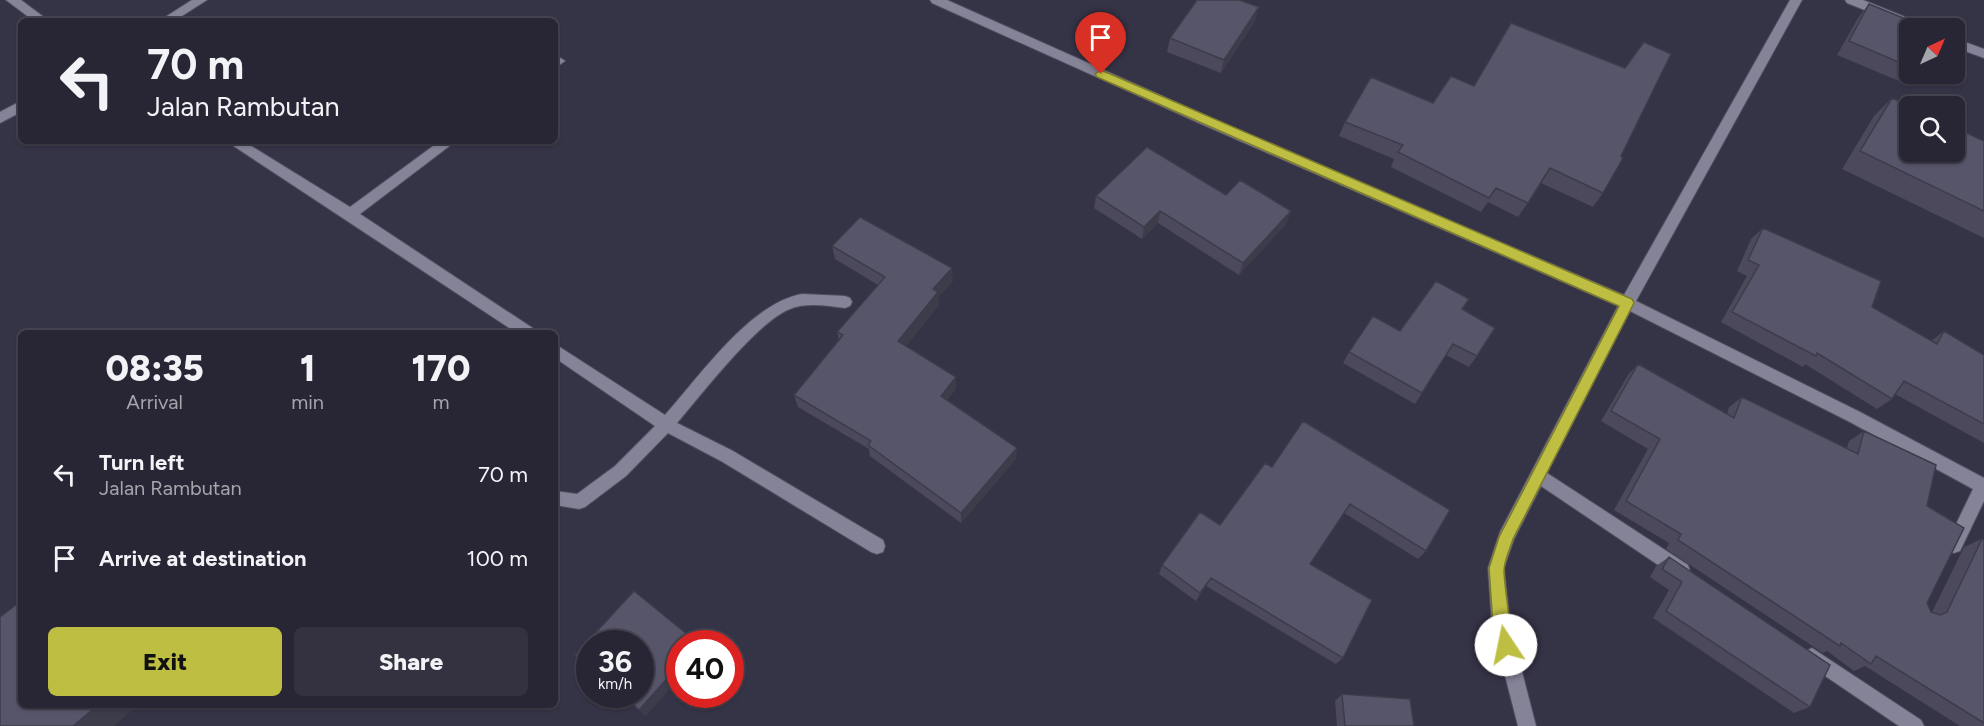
<!DOCTYPE html>
<html lang="en">
<head>
<meta charset="utf-8">
<style>
  :root { --surface:#282634; --page:#343240; --text:#f1f3f6; --muted:#a5a5ac; --line:#44434f; --accent:#bebf42 }
  body { margin:0; font-family:Figtree,sans-serif; background:var(--page); color:var(--text); height:100vh; display:flex; flex-direction:column; font-size:22px; white-space:nowrap }
  * { box-sizing:border-box; margin:0 }
  p { font-size:20px; color:var(--muted) }
  .icon { flex:none; width:33px; height:33px; fill:none; stroke:currentColor; stroke-width:2; stroke-linecap:round; stroke-linejoin:round }
  .map { position:relative; flex:1; overflow:hidden }
  .panel { position:absolute; left:18px; top:330px; width:540px; height:378px; display:flex; flex-direction:column; background:var(--surface); border-radius:9px; box-shadow:0 2px 4px #0004,0 0 0 2px var(--line) }
  .panel>* { flex:none }
  .hud { position:absolute; left:18px; top:18px; width:540px; height:126px; border-radius:9px; box-shadow:0 2px 4px #0004,0 0 0 2px var(--line); background:#282634; color:var(--text); overflow:hidden }
  .needle { width:39px; rotate:44deg }
  .controls { position:absolute; left:1899px; top:18px; display:grid; gap:12px }
  .controls a { display:grid; place-items:center; width:66px; height:66px; border-radius:9px; background:var(--surface); box-shadow:0 2px 4px #0004,0 0 0 2px var(--line); font-size:30px }
  .speed { position:absolute; left:576px; top:630px; display:flex; gap:12px; font-size:30px; font-weight:700; text-align:center }
  .speed>* { display:grid; place-content:center; width:78px; height:78px; border-radius:50%; background:var(--surface); box-shadow:0 2px 4px #0004,0 0 0 2px var(--line); line-height:1 }
  .speed small { font-size:15px; font-weight:400 }
  .speed .limit { border:9px solid #d22; background:#fff; color:#111 }
  .pin { position:absolute; display:grid; place-items:center; width:51px; height:51px; color:#fff; margin:-62px -26px; border-radius:50% 50% 50% 0; rotate:-45deg; box-shadow:0 0 6px #0007 }
  .pin .icon { rotate:45deg }
  .me { position:absolute; width:66px; margin:-33px; rotate:349deg; stroke-linejoin:round; filter:drop-shadow(0 0 4px #0008) }
  .turn { display:flex; align-items:center; gap:21px; height:126px; padding:0 30px; font-size:27px }
  .turn .icon { width:78px; height:78px; stroke-width:2.5 }
  .turn b { display:block; font-size:42px; line-height:51px }
  .eta { display:flex; justify-content:space-evenly; align-items:center; height:102px; text-align:center }
  .eta b { font-size:36px; font-weight:800; line-height:42px }
  .cta { display:flex; gap:12px; margin-top:auto; padding:12px 30px }
  .cta a { flex:1; height:69px; border-radius:9px; background:var(--accent); color:#111; font-size:24px; font-weight:800; line-height:69px; text-align:center }
  .cta a+a { background:var(--page); color:var(--text) }
  ul { padding:0; list-style:none }
  li { display:flex; align-items:center; gap:18px; height:84px; padding:0 30px }
  li div { flex:1 }
  li b { display:block; font-size:22px }
  li em { font-style:normal }
  .map>svg:first-child { display:block }
  .lines { fill:none; stroke-linecap:round; stroke-linejoin:round }
  .minor-casing { stroke:#514f5e; stroke-width:2 }
  .minor { fill:#858398; fill-rule:evenodd }
  .wall { fill:#4b495b }
  .shaded-wall { fill:#3d3c4a }
  .building { fill:#57556a; stroke:#3d3c4a; stroke-width:1.5 }
  .route { fill:#bebf42; stroke:#7c7c2b; stroke-width:1.5 }
</style>
</head>
<body>
<div class="map">
<svg width="1984" height="726" viewBox="0 0 1984 726">
  <rect width="100%" height="100%" fill="#353346"/>
  <g class="lines">
    <defs>
      <path id="minor" d="M6 0H21L49 21H34Z
        M192 0H207L174 21H159Z
        M930 0H947L1209 117 1624 295 1790 0H1802L1636 301 1860 412 1984 478V501L1960 551 1954 553 1948 551 1946 545 1973 489 1850 422 1630 311 1547 473 1688 565 1690 571 1688 577 1682 579 1676 577 1541 486 1514 539 1504 568 1510 625 1536 726H1518L1492 625 1488 568 1500 532 1618 306 1199 123 932 3Z
        M1845 0H1863L1925 25 1927 28H1910L1847 3Z
        M1954 38 1984 49V58L1954 47Z
        M559 57 565 61 555 68V58Z
        M21 101V112L0 123V112Z
        M226 141H243L350 207 440 141H456L360 214 534 329 536 333H517Z
        M802 294 845 296 850 298 852 302 850 306 845 308C828 306 807 302 790 309 758 321 702 394 677 423L733 451 883 540 885 546 883 552 877 554 871 552 721 461 668 433 626 476 585 507 579 509 555 505V491L577 494 615 466 655 426 555 358V344L665 415C699 377 750 303 802 294Z
        M1812 648 1921 720 1924 726H1899L1806 663 1803 657 1806 651Z"/>
    </defs>
    <!-- minor casing -->
    <use href="#minor" class="minor-casing"/>
    <!-- minor -->
    <use href="#minor" class="minor"/>
  </g>
  <!-- wall -->
  <path class="wall" d="M1869 4 1910 28V74H1924L1911 86 1837 55 1858 18Z
    M1255 21 1221 73 1167 52 1170 38Z
    M1892 98 1984 141V238L1842 169 1874 116Z
    M1433 103 1603 193 1593 207 1541 183 1518 217 1488 202 1481 212 1391 167 1394 159 1339 136 1345 122Z
    M1226 195 1291 211 1286 224 1239 275 1158 223 1142 239 1094 208 1096 196Z
    M1763 228 1872 307 1931 341 1944 331 1984 355V443L1895 394 1892 399 1877 409 1805 364 1803 367 1721 322 1747 276 1737 271 1751 239Z
    M832 246 953 281 938 298 939 305 906 346 956 377V389L947 400 1016 459 961 523 870 456 869 449 798 407 794 395 839 340 837 332 878 285 835 259Z
    M1462 309 1477 356 1469 367 1446 355 1415 404 1343 363 1349 352Z
    M1638 364 1727 414 1729 407 1742 397 1847 448 1849 441 1864 431 1927 506V603L1931 612H1932L1964 547 1982 539 1984 540V726H1960L1865 666 1854 671 1827 651 1823 653 1666 549 1669 543 1614 510 1648 449 1601 421 1628 375Z
    M1303 421 1426 551 1418 559 1344 513 1310 564 1343 658 1336 664 1206 586 1196 601 1159 574 1162 565 1220 525 1272 467Z
    M1669 557 1810 707 1794 713 1653 618 1669 590 1650 577 1656 566Z
    M1342 694 1414 726H1337L1335 701Z"/>
  <!-- shaded-wall -->
  <path class="shaded-wall" d="M1259 7 1255 21 1221 73 1224 60Z
    M1160 211 1158 223 1142 239 1144 227Z
    M1291 211 1286 224 1239 275 1243 263Z
    M952 268 953 281 938 298 939 305 900 354 898 341 933 289Z
    M956 377V389L942 407 941 396Z
    M1017 448 1016 459 961 523V513Z
    M1211 578 1206 586 1196 601 1200 593Z
    M680 664V677L646 716 639 710Z
    M98 705H138L114 726H73Z"/>
  <!-- building -->
  <path class="building" d="M1197 0H1239L1259 7 1224 60 1170 38Z
    M1869 4 1928 28H1910V67L1849 41Z
    M1511 23 1625 68 1644 42 1671 54 1621 156 1623 158 1603 193 1550 168 1528 203 1496 188 1489 198 1398 152 1403 145 1345 122 1371 77 1433 103 1451 76 1474 86Z
    M1892 98 1910 106V152H1954V127L1984 141V211L1860 151Z
    M1147 147 1226 195 1240 180 1291 211 1243 263 1160 211 1144 227 1096 196Z
    M860 217 952 268 933 289 938 292 898 341 956 377 941 396 1017 448 961 513 868 445 871 441 794 395 843 335 837 332 885 277 832 246Z
    M1763 228 1881 281 1872 307 1937 344 1944 331 1984 355V424L1904 381 1892 399 1817 353 1816 356 1732 312 1759 265 1748 260Z
    M1436 281 1469 299 1462 309 1495 328 1477 356 1453 344 1422 393 1349 352 1373 316 1400 331Z
    M1638 364 1734 418 1742 397 1858 454 1864 431 1936 465 1927 506 1964 528 1927 603 1931 612 1940 615 1947 612 1982 539 1984 540V723L1876 656 1871 664 1841 643 1840 646 1678 540 1681 534 1626 501 1660 439 1611 411Z
    M1303 421 1450 510 1426 551 1350 504 1310 564 1372 600 1343 658 1211 578 1200 593 1162 565 1200 512 1220 525 1265 463 1272 467Z
    M1669 557 1830 665 1810 707 1666 611 1682 582 1662 569Z
    M634 591 698 643 680 644V664L639 710 621 694H640V644H590V668L575 655Z
    M21 601V705H98L73 726H0V617Z
    M1342 694 1410 699 1414 726H1345Z"/>
  <!-- route -->
  <path class="route" d="M1101 70 1632 299 1634 303 1513 539C1510 549 1504 561 1504 571 1504 586 1514 643 1511 651L1506 653 1500 651 1493 625 1489 568 1499 537 1619 306 1097 77 1095 74Z"/>
</svg>
<div class="controls">
<a><svg class="needle" viewBox="-14 -14 28 28"><path d="M0-13l5 13h-10z" fill="#e53935"/><path d="M0 13l5-13h-10z" fill="#a5a5ac"/></svg></a>
<a><svg class="icon" aria-label="search" viewBox="0 0 24 24"><circle cx="10" cy="10" r="6"/><path d="M15 15l6 6"/></svg></a>
</div>
<div class="speed"><div>36<small>km/h</small></div><div class="limit">40</div></div>
<div class="pin" style="left:1101px;top:74px;background:#d93025"><svg class="icon" aria-label="arrive" viewBox="0 0 24 24"><path d="M6 21V4h12l-3 4 3 4H6"/></svg></div>
<svg class="me" style="left:1506px;top:645px" viewBox="-20 -20 40 40"><circle r="19" fill="#fff"/><path d="M0-13L10 11 0 6-10 11z" fill="#bebf42"/></svg>
<div class="hud">
<div class="turn"><svg class="icon" aria-label="left" viewBox="0 0 24 24"><path d="M17 20v-9H6M10 6l-5 5 5 5"/></svg><div><b>70 m</b>Jalan Rambutan</div></div>
</div>
<section class="panel">
<div class="eta">
<div><b>08:35</b><p>Arrival</p></div>
<div><b>1</b><p>min</p></div>
<div><b>170</b><p>m</p></div>
</div>
<ul>
<li><svg class="icon" aria-label="left" viewBox="0 0 24 24"><path d="M17 20v-9H6M10 6l-5 5 5 5"/></svg><div><b>Turn left</b><p>Jalan Rambutan</p></div><em>70 m</em></li>
<li><svg class="icon" aria-label="arrive" viewBox="0 0 24 24"><path d="M6 21V4h12l-3 4 3 4H6"/></svg><div><b>Arrive at destination</b></div><em>100 m</em></li>
</ul>
<div class="cta"><a>Exit</a><a>Share</a></div>
</section>
</div>
</body>
</html>
